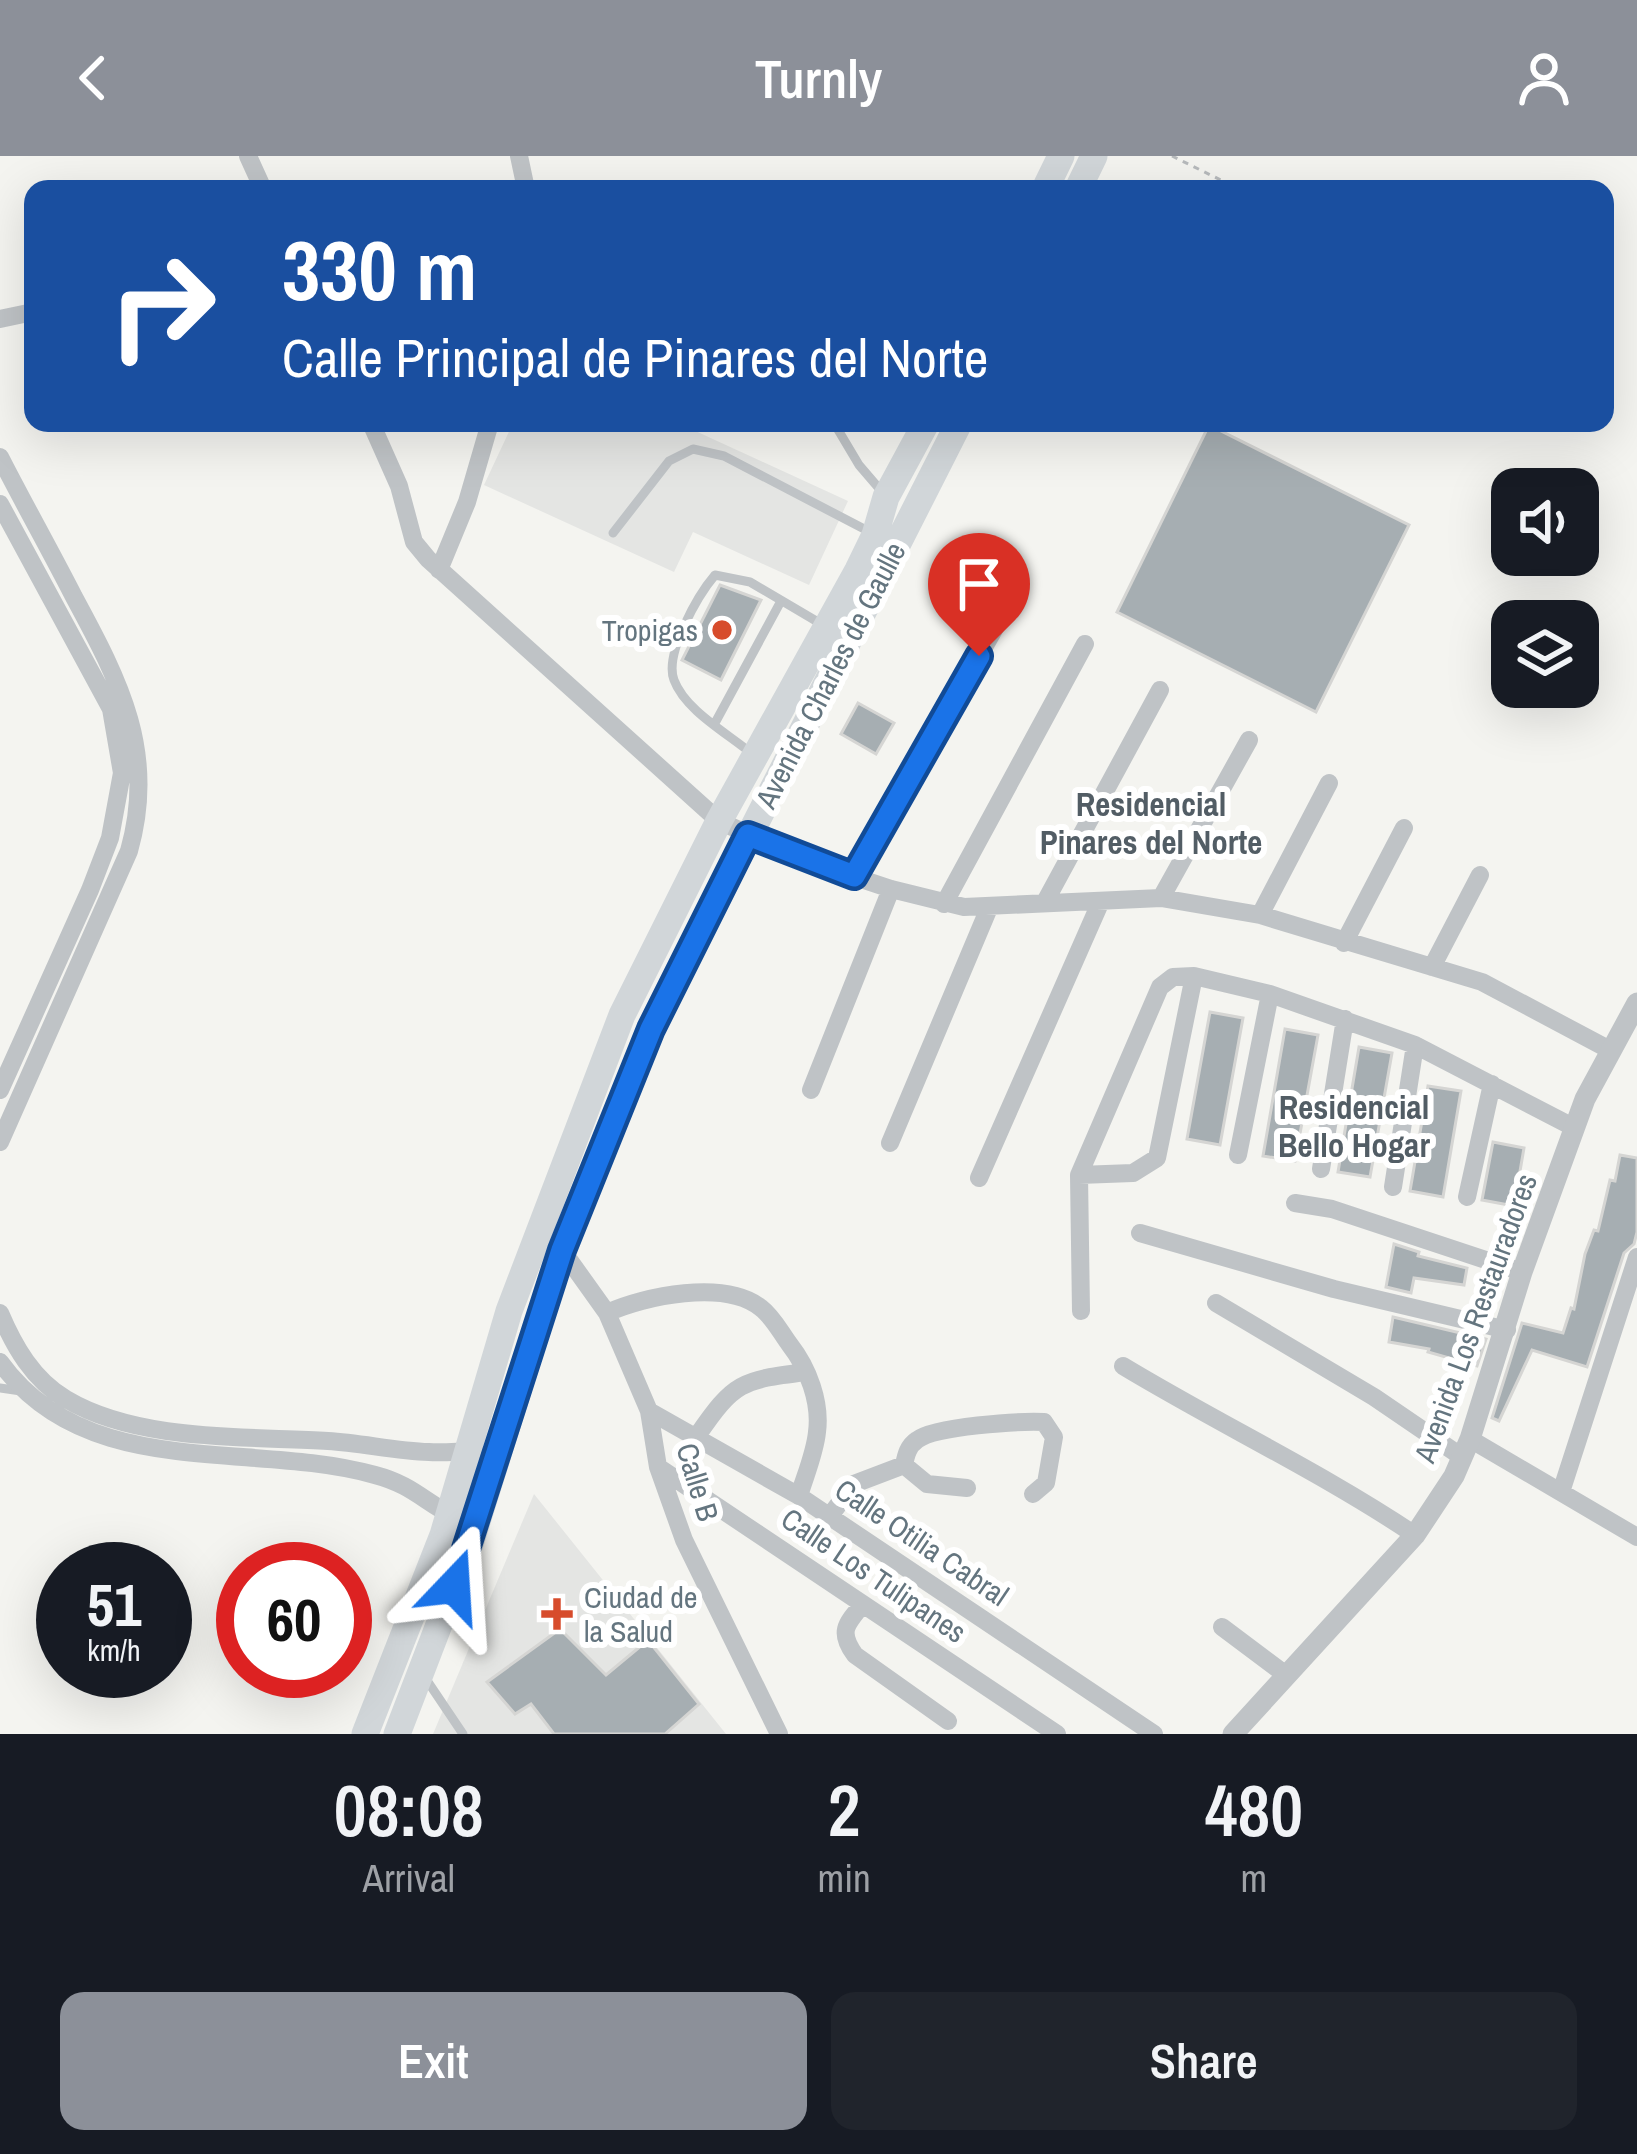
<!DOCTYPE html>
<html lang="en">
<head>
<meta charset="utf-8">
<style>
  :root { --surface:#171b24; --page:#20242c; --text:#f1f3f6; --muted:#9ea1a6; --accent:#8c9099 }
  body { margin:0; font-family:"Archivo Narrow",sans-serif; background:var(--page); color:var(--text); height:100vh; display:flex; flex-direction:column; font-size:45px; white-space:nowrap }
  * { box-sizing:border-box; margin:0 }
  p { font-size:39px; color:var(--muted) }
  .icon { flex:none; width:66px; height:66px; fill:none; stroke:currentColor; stroke-width:2; stroke-linecap:round; stroke-linejoin:round }
  .map { position:relative; height:1578px; overflow:hidden }
  .panel { display:flex; flex-direction:column; background:var(--surface); flex:1 }
  .panel>* { flex:none }
  .top-card { position:absolute; left:24px; top:24px; width:1590px; height:252px; border-radius:24px; box-shadow:0 12px 48px #0002; background:#1a4fa0; color:#fff; overflow:hidden }
  .tools { position:absolute; left:1491px; top:312px; display:grid; gap:24px }
  .tools a { display:grid; place-items:center; width:108px; height:108px; border-radius:24px; background:var(--surface); box-shadow:0 12px 48px #0002; font-size:60px }
  .speed { position:absolute; left:36px; top:1386px; display:flex; gap:24px; font-size:60px; font-weight:700; text-align:center }
  .speed>* { display:grid; place-content:center; width:156px; height:156px; border-radius:50%; background:var(--surface); box-shadow:0 12px 48px #0002; line-height:1 }
  .speed small { font-size:30px; font-weight:400 }
  .speed .limit { border:18px solid #d22; background:#fff; color:#111 }
  .pin { position:absolute; display:grid; place-items:center; width:102px; height:102px; color:#fff; margin:-123px -51px; border-radius:50% 50% 50% 0; rotate:-45deg; box-shadow:0 0 12px #0007 }
  .pin .icon { rotate:45deg }
  .me { position:absolute; width:132px; margin:-66px; rotate:20deg; stroke-linejoin:round; filter:drop-shadow(0 0 9px #0008) }
  .turn { display:flex; align-items:center; gap:42px; height:252px; padding:0 60px; font-size:54px }
  .turn .icon { width:156px; height:156px; stroke-width:2.5 }
  .turn b { display:block; font-size:84px; line-height:102px }
  .eta { display:flex; justify-content:space-evenly; align-items:center; height:204px; text-align:center }
  .eta b { font-size:72px; font-weight:600; line-height:84px }
  .cta { display:flex; gap:24px; margin-top:auto; padding:24px 60px }
  .cta a { flex:1; height:138px; border-radius:24px; background:var(--accent); color:#fff; font-size:48px; font-weight:600; line-height:138px; text-align:center }
  .cta a+a { background:var(--page); color:var(--text) }
  header { display:flex; justify-content:space-between; align-items:center; height:156px; padding:0 60px; background:var(--accent); color:#fff; font-size:54px; font-weight:600 }
  .map>svg:first-child { display:block }
  .built { fill:#e4e5e3 }
  .building { fill:#a6aeb2; stroke:#d5d5d3; stroke-width:3 }
  .lines { fill:none; stroke-linecap:round; stroke-linejoin:round }
  .path { stroke:#b7babc; stroke-width:3; stroke-dasharray:6 6; stroke-linecap:butt }
  .service { stroke:#bfc3c6; stroke-width:9 }
  .minor { stroke:#bfc3c6; stroke-width:18 }
  .tertiary { stroke:#bfc3c6; stroke-width:21 }
  .primary { stroke:#d1d6d9; stroke-width:27 }
  .route-casing { stroke:#114b97; stroke-width:30 }
  .route { stroke:#1a73e8; stroke-width:21 }
  .poi-dot { fill:#d74c2c; stroke:#fff; stroke-width:4.5 }
  .labels { text-anchor:middle; dominant-baseline:central; stroke-width:12; stroke-linejoin:round; paint-order:stroke }
  .poi-label { font-size:30px; fill:#64757f; stroke:#fff; text-anchor:end }
  .street-label { font-size:30px; fill:#64757f; stroke:#fff }
  .neighbourhood-label { font-size:33px; font-weight:bold; fill:#525d65; stroke:#fff }
</style>
</head>
<body>
<header><svg class="icon" aria-label="back" viewBox="0 0 24 24"><path d="M15 5l-7 7 7 7"/></svg>Turnly<svg class="icon" aria-label="person" viewBox="0 0 24 24"><circle cx="12" cy="8" r="4"/><path d="M4 21q1-7 8-7t8 7"/></svg></header>
<div class="map">
<svg width="1637" height="1578" viewBox="0 0 1637 1578">
  <rect width="100%" height="100%" fill="#f4f4f0"/>
  <!-- built -->
  <path class="built" d="M513 267H678L848 345 809 429 693 376 674 416 484 329Z
    M534 1338 726 1578H433Z"/>
  <!-- building -->
  <path class="building" d="M1209 269 1409 369 1316 556 1117 456Z
    M720 429 761 444 721 524 682 504Z
    M858 547 894 567 876 598 841 578Z
    M1210 856 1243 862 1220 989 1187 983Z
    M1285 873 1318 879 1295 1005 1263 1000Z
    M1359 891 1392 897 1370 1021 1338 1016Z
    M1428 930 1461 935 1443 1041 1410 1035Z
    M1493 986 1524 992 1514 1050 1482 1044Z
    M1620 999 1637 1002V1076L1634 1088 1624 1097 1587 1211 1532 1194 1499 1265 1492 1262 1522 1167 1563 1177 1571 1152 1574 1153 1585 1098 1594 1074 1598 1075 1610 1024 1615 1025Z
    M1394 1088 1419 1096 1418 1100 1467 1112 1464 1129 1414 1122 1411 1137 1386 1131Z
    M1393 1161 1486 1183 1477 1210 1428 1196 1429 1193 1389 1186Z
    M560 1473 606 1519 648 1484 699 1548 665 1578H554L531 1548 515 1558 487 1526Z"/>
  <g class="lines">
    <!-- path -->
    <path class="path" d="M1172 0 1239 33"/>
    <!-- service -->
    <path class="service" d="M834 267 859 309 883 337
      M613 377 669 305 693 293 724 300 870 376
      M715 567 781 445
      M751 597C727 577 685 554 674 524 664 498 698 439 715 419L750 426 823 469
      M0 1232 21 1235 25 1231
      M426 1523 463 1578"/>
    <!-- minor -->
    <path class="minor" d="M248 0 263 33
      M519 0 526 33
      M0 163 33 156
      M371 267 399 330 414 386 428 403 719 665 810 706 891 733 964 751 1161 742 1260 759 1482 826 1610 894
      M0 301C24 348 50 394 74 441 120 526 157 597 129 695L0 986
      M0 348 111 553 122 617 110 682 90 734 0 934
      M439 414 467 346 490 267
      M854 720 1000 463
      M1161 742 1249 584
      M1045 746 1160 534
      M944 748 1085 488
      M1260 759 1329 627
      M1344 787 1404 672
      M1432 811 1480 719
      M811 934 891 733
      M890 987 989 752
      M1238 999 1270 838
      M1321 1013 1345 863
      M1079 1019 1133 1017 1157 1002 1194 820
      M979 1022 1101 745
      M1393 1031 1415 889
      M1467 1041 1492 928
      M1295 1047 1332 1053 1522 1116
      M1140 1077 1334 1133 1507 1174
      M562 1094 607 1157 649 1255 658 1311 684 1384 779 1578
      M1216 1147 1374 1241 1462 1301
      M1081 1155 1079 1019 1160 831 1173 821 1194 820 1270 838 1415 889 1575 972
      M0 1157C14 1190 33 1224 66 1243 138 1286 247 1280 328 1285 362 1287 395 1295 429 1296 445 1297 460 1295 476 1295
      M607 1157C644 1140 725 1123 761 1152 773 1161 781 1177 790 1189 808 1212 821 1246 817 1276 815 1297 805 1320 799 1340
      M0 1206C87 1327 251 1284 375 1319 413 1329 424 1346 455 1361
      M1123 1210C1219 1268 1321 1316 1415 1379
      M649 1255 799 1340 1154 1578
      M697 1280C734 1226 741 1224 806 1216
      M1470 1283 1637 1381
      M904 1309 927 1328 967 1332
      M658 1311 1057 1578
      M1561 1336 1637 1101
      M829 1361 854 1328 904 1309C906 1299 908 1290 917 1284 935 1270 1019 1265 1044 1266L1054 1281 1046 1327 1033 1338
      M863 1448C846 1468 838 1476 855 1499L948 1565
      M1222 1471 1286 1519"/>
    <!-- tertiary -->
    <path class="tertiary" d="M1233 1578 1415 1379 1454 1320 1470 1283 1522 1116 1585 943 1637 847"/>
    <!-- primary -->
    <path class="primary" d="M1045 33 1061 0
      M1078 33 1094 0
      M365 1578 443 1379 509 1155 622 859 719 665 858 414 875 379 886 341 926 267
      M397 1578 470 1388 562 1094 651 873 959 267"/>
  </g>
  <g class="lines">
    <defs>
      <path id="route" d="M454 1430 562 1094 651 873 748 679 854 720 979 500"/>
    </defs>
    <!-- route casing -->
    <use href="#route" class="route-casing"/>
    <!-- route -->
    <use href="#route" class="route"/>
  </g>
  <!-- markers -->
  <g class="poi-dot">
    <circle cx="722" cy="474" r="12"/>
    <path d="M551 1440h12v12h12v12h-12v12h-12v-12h-12v-12h12z"/>
  </g>
  <g class="labels">
    <!-- poi labels -->
    <g class="poi-label">
      <text x="698" y="474">Tropigas</text>
      <text x="584" y="1441" text-anchor="start">Ciudad de<tspan x="584" dy="34">la Salud</tspan></text>
    </g>
    <!-- street labels -->
    <g class="street-label">
      <text transform="translate(830 519) rotate(-63)">Avenida Charles de Gaulle</text>
      <text transform="translate(1475 1162) rotate(-70)">Avenida Los Restauradores</text>
      <text transform="translate(698 1326) rotate(73)">Calle B</text>
      <text transform="translate(922 1386) rotate(34)">Calle Otilia Cabral</text>
      <text transform="translate(874 1419) rotate(34)">Calle Los Tulipanes</text>
    </g>
    <!-- neighbourhood labels -->
    <g class="neighbourhood-label">
      <text x="1151" y="648">Residencial<tspan x="1151" dy="38">Pinares del Norte</tspan></text>
      <text x="1354" y="951">Residencial<tspan x="1354" dy="38">Bello Hogar</tspan></text>
    </g>
  </g>
</svg>
<div class="tools">
<a><svg class="icon" aria-label="sound" viewBox="0 0 24 24"><path d="M4 9h4l5-4v14l-5-4H4zM17 9q2 3 0 6"/></svg></a>
<a><svg class="icon" aria-label="layers" viewBox="0 0 24 24"><path d="M12 4l9 5-9 5-9-5zM3 14l9 5 9-5"/></svg></a>
</div>
<div class="speed"><div>51<small>km/h</small></div><div class="limit">60</div></div>
<div class="pin" style="left:979px;top:500px;background:#d93025"><svg class="icon" aria-label="arrive" viewBox="0 0 24 24"><path d="M6 21V4h12l-3 4 3 4H6"/></svg></div>
<svg class="me" style="left:454px;top:1430px" viewBox="-20 -20 40 40"><path d="M0-17L14 15 0 8-14 15z" fill="#1a73e8" stroke="#fff" stroke-width="4"/></svg>
<div class="top-card">
<div class="turn"><svg class="icon" aria-label="right" viewBox="0 0 24 24"><path d="M7 20v-9h11M14 6l5 5-5 5"/></svg><div><b>330 m</b>Calle Principal de Pinares del Norte</div></div>
</div>
</div>
<section class="panel">
<div class="eta">
<div><b>08:08</b><p>Arrival</p></div>
<div><b>2</b><p>min</p></div>
<div><b>480</b><p>m</p></div>
</div>
<div class="cta"><a>Exit</a><a>Share</a></div>
</section>
</body>
</html>
